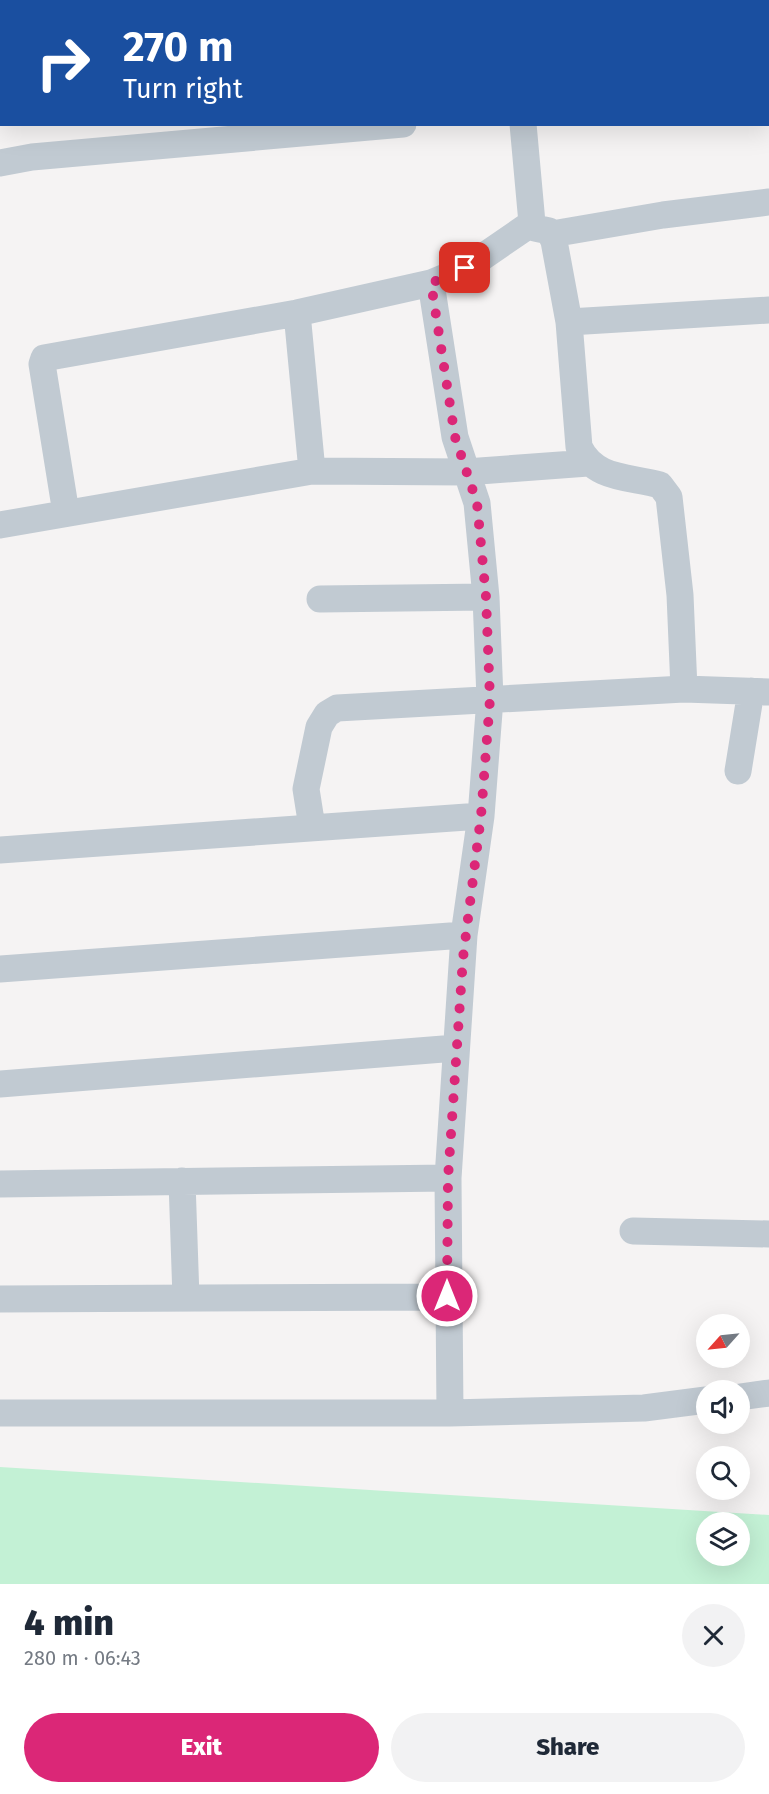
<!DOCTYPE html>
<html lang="en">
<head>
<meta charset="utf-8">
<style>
  :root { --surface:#fff; --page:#f2f2f3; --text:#1f2937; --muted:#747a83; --accent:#db2777 }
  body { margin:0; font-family:"Fira Sans",sans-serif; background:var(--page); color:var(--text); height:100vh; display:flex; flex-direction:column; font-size:22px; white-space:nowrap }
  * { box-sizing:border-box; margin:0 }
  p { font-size:20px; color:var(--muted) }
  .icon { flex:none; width:33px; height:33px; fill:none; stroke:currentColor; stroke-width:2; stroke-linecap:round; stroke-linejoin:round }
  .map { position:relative; height:1584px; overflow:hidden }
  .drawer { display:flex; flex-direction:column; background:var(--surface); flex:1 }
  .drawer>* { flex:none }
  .hud { position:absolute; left:0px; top:0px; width:770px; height:126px; box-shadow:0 6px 24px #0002; background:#1a4fa0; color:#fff; overflow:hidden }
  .needle { width:39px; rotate:243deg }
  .tools { position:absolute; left:696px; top:1314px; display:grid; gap:12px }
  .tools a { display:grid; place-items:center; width:54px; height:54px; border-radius:50%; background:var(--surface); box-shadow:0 6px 24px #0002; font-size:30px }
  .pin { position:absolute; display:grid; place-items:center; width:51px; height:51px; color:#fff; margin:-26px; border-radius:12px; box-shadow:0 3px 9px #0006 }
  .me { position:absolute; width:66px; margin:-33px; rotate:0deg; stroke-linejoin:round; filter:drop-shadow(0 0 4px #0008) }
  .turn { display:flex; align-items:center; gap:21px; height:126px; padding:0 24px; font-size:27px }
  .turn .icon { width:78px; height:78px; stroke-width:2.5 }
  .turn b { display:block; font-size:42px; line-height:51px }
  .round { display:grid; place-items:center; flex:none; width:63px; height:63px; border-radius:32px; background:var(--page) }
  .overview { display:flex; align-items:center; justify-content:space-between; height:102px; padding:0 24px }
  h1 { font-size:36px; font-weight:800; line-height:45px }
  .cta { display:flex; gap:12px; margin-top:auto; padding:12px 24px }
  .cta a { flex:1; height:69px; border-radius:36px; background:var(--accent); color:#fff; font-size:24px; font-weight:800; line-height:69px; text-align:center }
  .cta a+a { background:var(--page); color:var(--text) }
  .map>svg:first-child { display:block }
  .green { fill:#c3f1d5; fill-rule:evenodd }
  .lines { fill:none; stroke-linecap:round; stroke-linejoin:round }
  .minor { stroke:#c1cad2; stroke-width:27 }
  .route { stroke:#db2777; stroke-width:10; stroke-dasharray:0 18 }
</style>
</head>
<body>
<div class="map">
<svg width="769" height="1584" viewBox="0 0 769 1584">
  <rect width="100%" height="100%" fill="#f5f3f3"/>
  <!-- green -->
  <path class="green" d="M0 1467 769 1515V1584H0ZM706 1522H740V1556H706Z"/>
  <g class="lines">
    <!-- minor -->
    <path class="minor" d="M227 0V2
      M329 0V2
      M511 0 512 2
      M585 0V2
      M678 2 686 0
      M0 73H2
      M768 100H769
      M523 124 532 223 535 228 549 231 554 241 569 322 579 447C595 480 628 476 660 485L669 497 680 595 684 689
      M0 163 32 157 403 124
      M552 234 663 215 769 202
      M431 283 455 437 477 503 486 597 490 699 481 816 464 935 448 1178 450 1413
      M297 313 312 471
      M569 322 769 310
      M66 513 42 364 44 358 297 313 431 283 465 269 532 223
      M0 525 312 471 466 472 588 463
      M320 599 486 597
      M738 771 751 691
      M312 827 306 789 319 727 327 714 337 708 684 689 769 692
      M0 850 481 816
      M0 969 464 935
      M0 1084 456 1048
      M182 1181 186 1298
      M0 1184 448 1178
      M633 1231 769 1234
      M0 1299 447 1297
      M740 1397 769 1393
      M0 1413H450L644 1408 706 1400"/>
  </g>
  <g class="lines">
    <!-- route -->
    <path class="route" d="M447 1296 448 1178 463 958 481 816 490 699 486 597 477 503 455 437 431 283 465 268"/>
  </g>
</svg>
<div class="tools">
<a><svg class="needle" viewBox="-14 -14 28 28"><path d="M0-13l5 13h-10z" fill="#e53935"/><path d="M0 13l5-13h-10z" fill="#747a83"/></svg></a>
<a><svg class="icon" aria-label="sound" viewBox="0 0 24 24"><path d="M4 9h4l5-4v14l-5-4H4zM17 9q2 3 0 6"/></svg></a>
<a><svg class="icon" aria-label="search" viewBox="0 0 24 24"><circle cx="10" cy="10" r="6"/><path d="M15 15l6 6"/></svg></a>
<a><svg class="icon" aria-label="layers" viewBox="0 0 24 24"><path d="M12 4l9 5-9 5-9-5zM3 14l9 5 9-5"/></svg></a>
</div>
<div class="pin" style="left:465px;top:268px;background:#d93025"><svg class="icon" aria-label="arrive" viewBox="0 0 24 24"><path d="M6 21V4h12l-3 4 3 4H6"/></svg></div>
<svg class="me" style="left:447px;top:1296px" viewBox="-20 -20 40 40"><circle r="17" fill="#db2777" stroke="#fff" stroke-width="3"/><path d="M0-11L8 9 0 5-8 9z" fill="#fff"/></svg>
<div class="hud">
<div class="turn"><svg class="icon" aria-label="right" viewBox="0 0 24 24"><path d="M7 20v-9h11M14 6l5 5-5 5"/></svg><div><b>270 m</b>Turn right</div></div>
</div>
</div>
<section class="drawer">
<div class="overview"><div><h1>4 min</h1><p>280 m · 06:43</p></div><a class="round"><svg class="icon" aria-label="close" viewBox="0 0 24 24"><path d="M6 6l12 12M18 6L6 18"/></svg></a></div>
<div class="cta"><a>Exit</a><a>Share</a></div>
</section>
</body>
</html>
